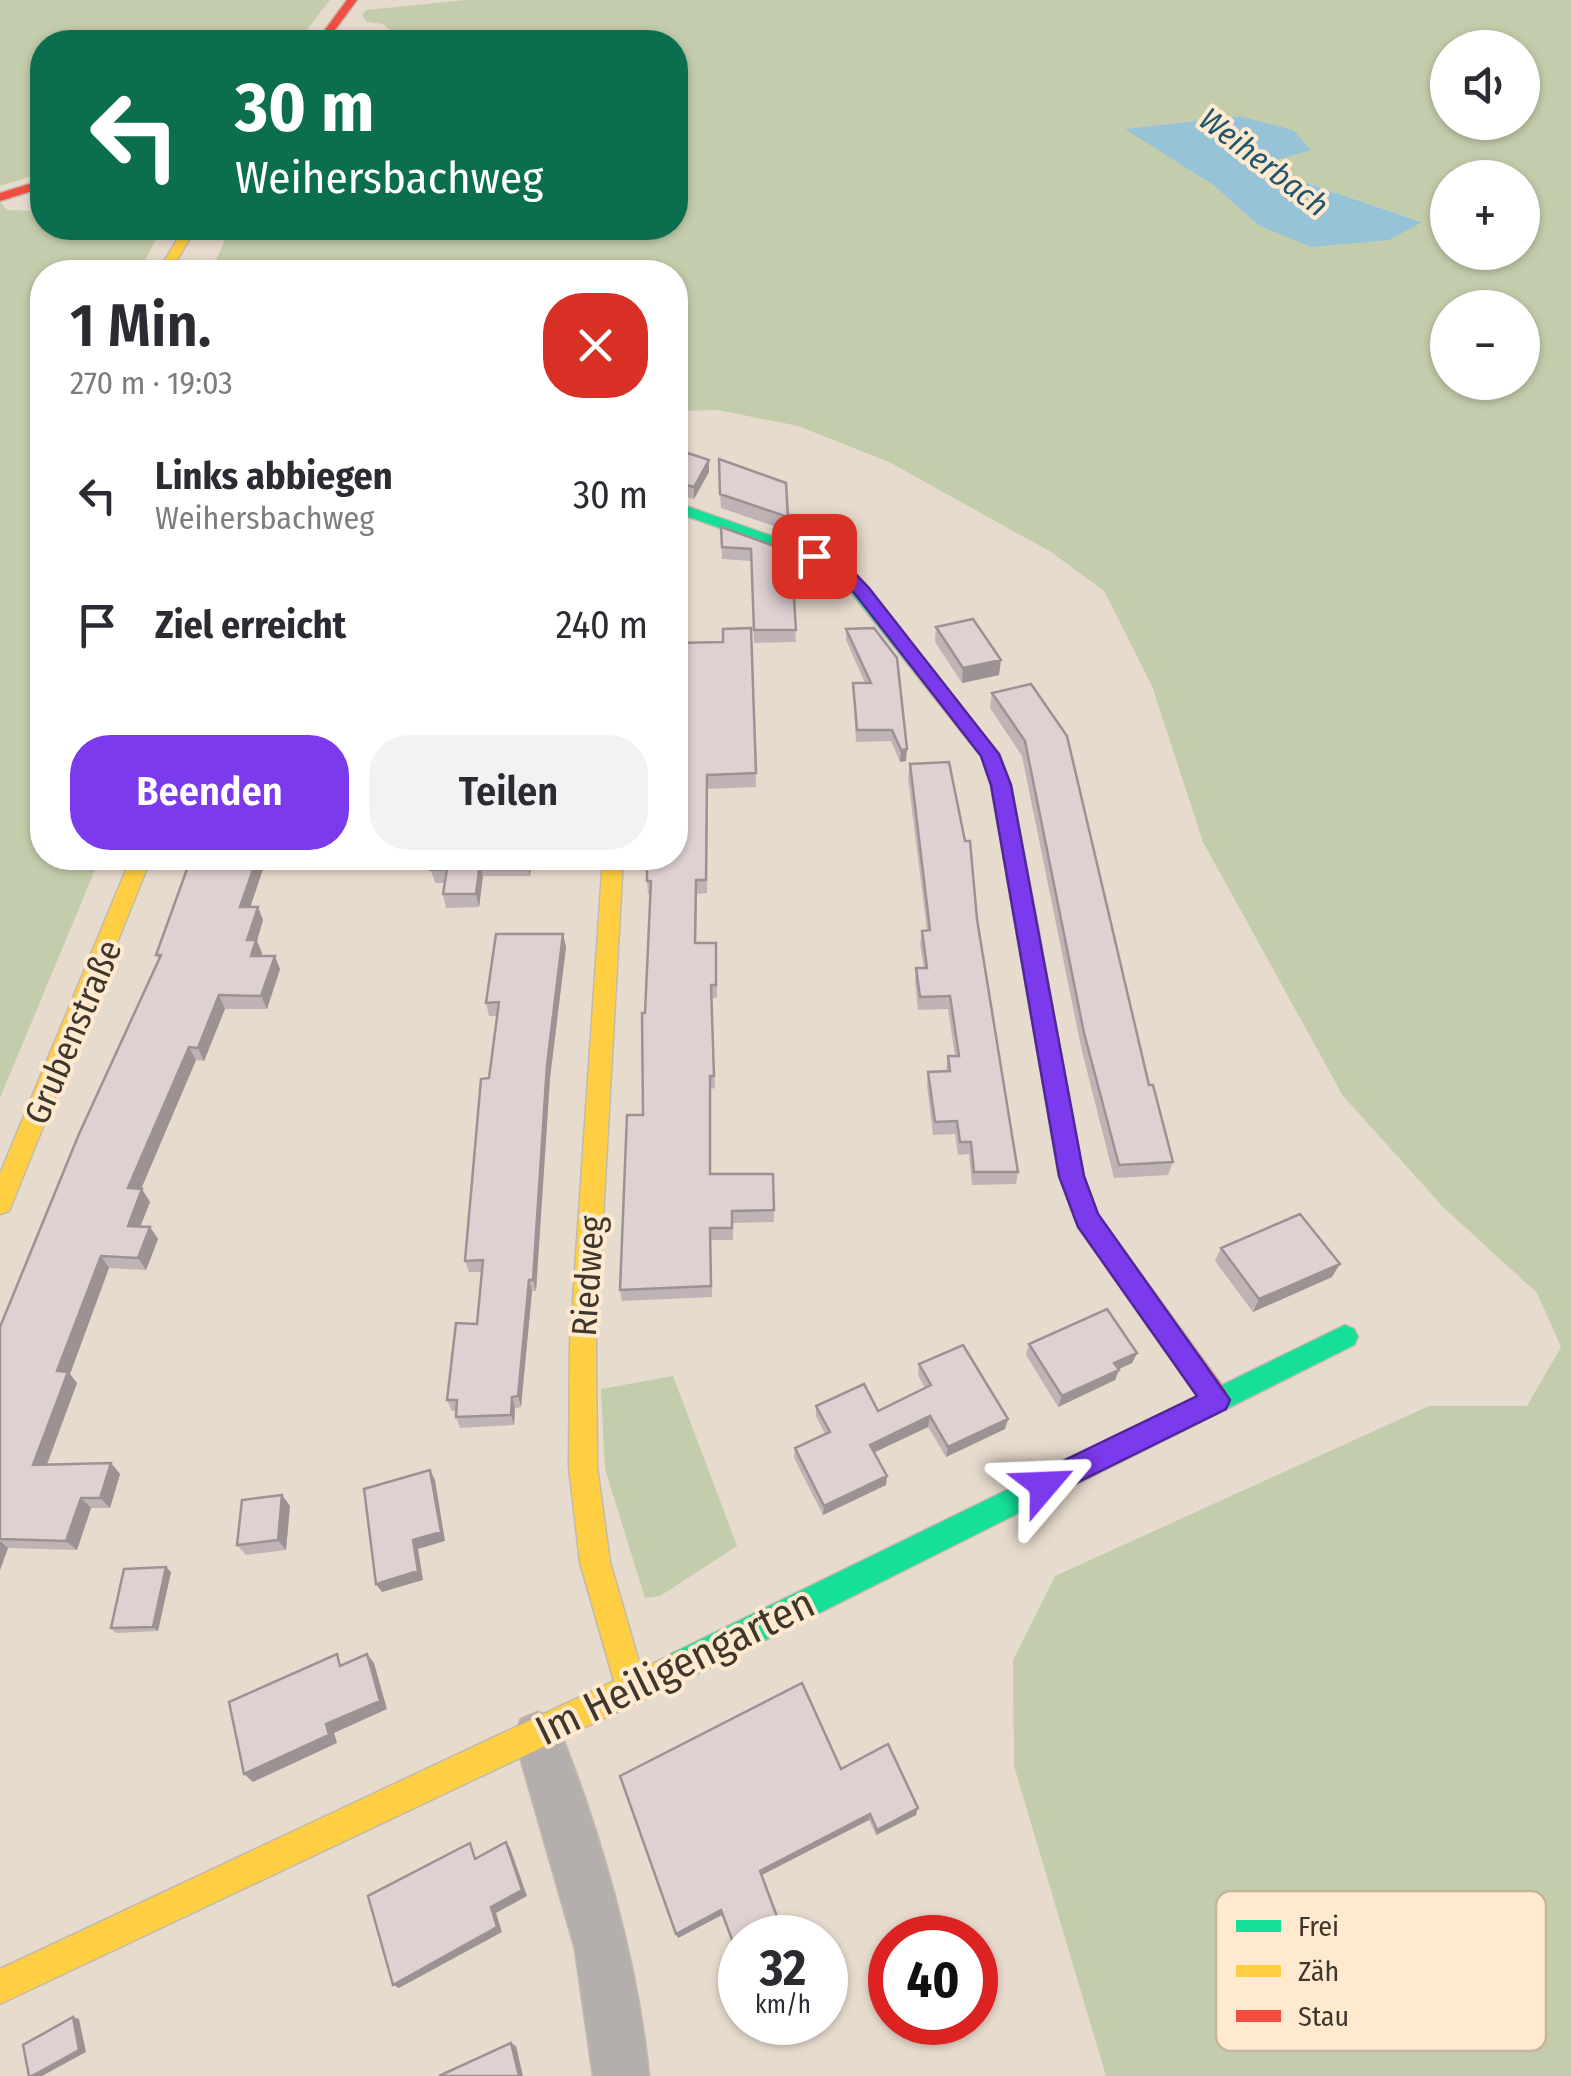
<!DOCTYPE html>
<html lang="de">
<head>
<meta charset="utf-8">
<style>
  :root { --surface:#fff; --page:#f2f2f3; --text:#2b2b33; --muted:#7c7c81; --accent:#7c3aed }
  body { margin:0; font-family:"Fira Sans Condensed",sans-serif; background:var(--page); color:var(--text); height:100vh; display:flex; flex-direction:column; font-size:38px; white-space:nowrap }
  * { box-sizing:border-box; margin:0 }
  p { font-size:32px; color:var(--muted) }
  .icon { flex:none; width:55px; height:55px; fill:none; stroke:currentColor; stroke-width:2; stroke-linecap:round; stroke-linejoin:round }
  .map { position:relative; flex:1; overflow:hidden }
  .side { position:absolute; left:30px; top:260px; width:658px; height:610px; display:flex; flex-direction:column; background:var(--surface); border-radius:40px; box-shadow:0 2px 8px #0004 }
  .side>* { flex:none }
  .guide { position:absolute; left:30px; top:30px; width:658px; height:210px; border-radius:40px; box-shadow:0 2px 8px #0004; background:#0b6e4f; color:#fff; overflow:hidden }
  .tools { position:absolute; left:1430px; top:30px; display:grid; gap:20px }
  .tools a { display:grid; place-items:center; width:110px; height:110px; border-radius:50%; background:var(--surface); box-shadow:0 2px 8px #0004; font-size:50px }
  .speed { position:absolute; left:718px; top:1915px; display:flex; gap:20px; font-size:50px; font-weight:700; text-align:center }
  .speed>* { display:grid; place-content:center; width:130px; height:130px; border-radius:50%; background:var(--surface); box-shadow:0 2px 8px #0004; line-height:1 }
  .speed small { font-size:25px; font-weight:400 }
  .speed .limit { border:15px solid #d22; background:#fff; color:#111 }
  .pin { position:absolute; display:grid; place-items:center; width:85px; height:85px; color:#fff; margin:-42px; border-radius:20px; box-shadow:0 5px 15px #0006 }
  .me { position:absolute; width:110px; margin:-55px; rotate:64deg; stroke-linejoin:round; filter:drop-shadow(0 0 8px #0008) }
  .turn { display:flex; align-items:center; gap:35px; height:210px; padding:0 40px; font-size:45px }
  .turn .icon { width:130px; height:130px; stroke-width:2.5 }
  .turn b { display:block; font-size:70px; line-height:85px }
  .round { display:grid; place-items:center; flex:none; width:105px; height:105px; border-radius:40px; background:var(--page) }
  .head { display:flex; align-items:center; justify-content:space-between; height:170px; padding:0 40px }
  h1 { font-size:60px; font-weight:600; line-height:75px }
  .button { display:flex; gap:20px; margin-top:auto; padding:20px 40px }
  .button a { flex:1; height:115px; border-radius:40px; background:var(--accent); color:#fff; font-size:40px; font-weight:600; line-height:115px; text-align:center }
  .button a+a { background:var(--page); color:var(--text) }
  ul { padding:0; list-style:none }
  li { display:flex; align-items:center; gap:30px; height:130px; padding:0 40px }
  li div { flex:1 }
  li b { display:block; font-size:38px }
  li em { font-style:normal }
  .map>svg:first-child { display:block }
  .green { fill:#c4cdab; fill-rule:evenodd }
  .water { fill:#97c3d6 }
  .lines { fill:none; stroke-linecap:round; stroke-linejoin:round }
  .street-casing { stroke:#c3baaf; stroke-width:3 }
  .fast-casing { stroke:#c3baaf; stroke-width:3 }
  .slow-casing { stroke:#c3baaf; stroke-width:3 }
  .jam-casing { stroke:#c3baaf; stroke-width:3 }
  .street { fill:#b4aead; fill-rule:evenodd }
  .fast { fill:#16e098; fill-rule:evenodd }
  .slow { fill:#ffcf43; fill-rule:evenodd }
  .jam { fill:#f24e42; fill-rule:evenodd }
  .wall { fill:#c0b3b5 }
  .shaded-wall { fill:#9c9293 }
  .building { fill:#dfd0d2; stroke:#9c9293; stroke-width:2.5 }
  .route { fill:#7c3aed; stroke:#51269a; stroke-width:2.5 }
  .labels { text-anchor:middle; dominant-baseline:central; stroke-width:8; stroke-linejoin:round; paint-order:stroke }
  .far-water-label { font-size:32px; font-style:italic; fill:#20566e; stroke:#ffeacf }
  .street-label { font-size:35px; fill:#3f372c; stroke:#ffeacf }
  .near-street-label { font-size:42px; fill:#3f372c; stroke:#ffeacf }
  .key { fill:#ffeacf; stroke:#c5b49e; stroke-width:2.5 }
  .key-label { font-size:28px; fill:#3f372c }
</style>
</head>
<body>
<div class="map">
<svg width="1571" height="2076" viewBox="0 0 1571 2076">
  <rect width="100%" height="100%" fill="#e7dbcd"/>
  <!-- green -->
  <path class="green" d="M0 0H330L297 42H42V173L0 186Z
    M465 0H1571V2076H1106L1014 1766 1013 1660 1055 1576 1429 1406H1527L1561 1347 1537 1293 1444 1208 1343 1096 1203 842 1152 686 1104 591 1051 552 889 462 798 426 718 410 675 411V272H211L230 228H675V42H404L383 24 367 22 362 15 366 10ZM1448 48H1522V122H1448ZM1240 116 1310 150 1268 162 1271 178 1304 182 1420 221 1258 225 1213 185 1126 129ZM1448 178H1522V252H1448ZM1448 308H1522V382H1448Z
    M0 202 7 210 42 211V228H162L139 272H42V858H100L0 1098Z
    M673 1376 737 1546 660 1596 645 1598 605 1469 601 1389Z"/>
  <!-- water -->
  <path class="water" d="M1240 116 1293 130 1311 150 1269 162 1271 178 1304 182 1422 222 1389 240 1311 247 1258 225 1213 185 1125 129Z"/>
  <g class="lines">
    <defs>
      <path id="street" d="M538 1712 555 1719C599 1825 638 1962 649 2076H593L575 1949 514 1736 521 1719Z"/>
      <path id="fast" d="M675 502 820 553 850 568 999 754 1011 785 1037 922 1033 927 1026 930 1015 922 991 785 981 756 838 576 808 559 675 512Z
        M1345 1325 1354 1329 1358 1337 1354 1345 693 1676 682 1680 671 1676 667 1665 671 1654Z"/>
      <path id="slow" d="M184 228H196L170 272H158Z
        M131 858H151L12 1204 9 1211 0 1214V1174Z
        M603 858H623L596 1344 597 1467 610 1562 641 1669 682 1650 693 1654 697 1665 693 1676 0 2004V1969L614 1681 580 1562 569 1467 570 1344Z"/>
      <path id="jam" d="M347 0H357L326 42H316Z
        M42 180V188L0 201V193Z
        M1026 914 1037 922 1083 1176 1097 1214 1226 1391 1230 1400 1226 1409 1216 1413 1206 1409 1075 1219 1059 1176 1015 922Z"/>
    </defs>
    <!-- street casing -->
    <use href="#street" class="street-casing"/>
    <!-- fast casing -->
    <use href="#fast" class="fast-casing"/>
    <!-- slow casing -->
    <use href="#slow" class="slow-casing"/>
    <!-- jam casing -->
    <use href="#jam" class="jam-casing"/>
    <!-- street -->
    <use href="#street" class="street"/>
    <!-- fast -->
    <use href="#fast" class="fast"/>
    <!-- slow -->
    <use href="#slow" class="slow"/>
    <!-- jam -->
    <use href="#jam" class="jam"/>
  </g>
  <!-- wall -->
  <path class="wall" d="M675 449 709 460V472L694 499 675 494Z
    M720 494 788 517V531L721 508Z
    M721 527 791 552 796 642 754 643 752 561 722 559Z
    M936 627 999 675 962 683 935 642Z
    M751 628 756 787 708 789 707 893 697 894 696 943 717 956V998H712L715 1088 711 1089V1174H773L774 1222 733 1223V1240H711L712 1297 622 1301 620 1290 643 1115 650 894H648L647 881 723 642Z
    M846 629 906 761 900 762 891 741 856 742 853 683H865L846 640Z
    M1031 684 1149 1085 1173 1162 1168 1175 1114 1178 1081 1047 1022 756 990 708 992 693Z
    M910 764 977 919 1018 1172 1016 1184 972 1185 969 1154 958 1155 955 1134 933 1135 927 1085 928 1072 946 1071 948 1056H955L948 1009 918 1010 915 981 916 968H924L920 944 922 931 927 930 908 778Z
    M191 858H265L266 860 250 907H258L263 920 257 941 262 953 261 956 280 969 267 1009H225L204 1061 196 1060 141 1189 150 1202 140 1226 150 1227 158 1239 146 1270 109 1268 70 1374 77 1383 47 1464 111 1463 120 1474 110 1508H91L77 1550 8 1548 0 1570V1327L159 960 156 955Z
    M434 858H532L530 876H483L479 907 446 908 443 894 445 883H435L431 870Z
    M563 934 566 947 550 1078 536 1291H532L521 1407 515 1408 514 1425 460 1428 456 1417 457 1411H452L447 1400 477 1324 482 1272H469L465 1261 497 1016H489L486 1003Z
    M1221 1248 1332 1277 1253 1312 1215 1261Z
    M1029 1344 1137 1353 1132 1363 1119 1369 1115 1380 1058 1407 1026 1355Z
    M919 1364 1008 1419 1005 1429 946 1457 928 1427 874 1452 886 1485 823 1515 794 1458 795 1448 825 1434 816 1416V1406L878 1411 925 1388 918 1375Z
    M282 1495 290 1506 286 1550 246 1555 237 1545Z
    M166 1567 171 1572 158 1631 116 1633 111 1628Z
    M841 1769 916 1815 876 1835 869 1820 761 1875 722 1915 678 1938Z"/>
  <!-- shaded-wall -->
  <path class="shaded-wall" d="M709 460V472L694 499V487Z
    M679 513 680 525 675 534V520Z
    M1001 660 999 675 962 683 963 668Z
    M907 749 906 761 900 762 901 750Z
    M257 858H265L266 860 246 920 240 907Z
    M528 858H532L530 876 527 862Z
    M480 863 483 876 479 907 476 894Z
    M258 907 263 920 257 941 262 953 257 969 247 940Z
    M563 934 566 947 550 1078 536 1291 533 1280 547 1065Z
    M275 956 280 969 267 1009 261 996Z
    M219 995 225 1009 204 1061 198 1048Z
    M189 1047 196 1060 136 1201 128 1188Z
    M142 1189 150 1202 136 1238 128 1226Z
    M150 1227 158 1239 146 1270 138 1258Z
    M101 1256 109 1268 70 1374 77 1383 43 1475 33 1465 57 1371Z
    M1340 1264 1332 1277 1253 1312 1259 1299Z
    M529 1280 532 1291 521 1407 518 1396Z
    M1137 1353 1132 1363 1110 1373 1114 1363Z
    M1119 1370 1115 1380 1058 1407 1062 1396Z
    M512 1397 515 1408 514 1425 511 1415Z
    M930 1416 928 1427 869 1455 870 1445Z
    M1008 1419 1005 1429 946 1457 948 1447Z
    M111 1463 120 1474 110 1508 100 1498Z
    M430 1470 435 1480 445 1541 418 1549 423 1580 382 1592 376 1584 413 1540Z
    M887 1476 886 1485 823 1515 824 1506Z
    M282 1495 290 1506 286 1550 278 1540Z
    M81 1498 91 1508 77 1550 66 1541Z
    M0 1541 8 1548 0 1570Z
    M166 1567 171 1572 158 1631 153 1627Z
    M367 1654 374 1663 387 1709 334 1733 337 1743 253 1782 244 1774 326 1724Z
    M918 1808 916 1815 876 1835 877 1830Z
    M870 1814 869 1820 760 1876V1871Z
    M506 1842 510 1848 527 1896 496 1913 502 1932 399 1988 393 1985 491 1907Z
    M721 1910 722 1915 678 1938 676 1934Z
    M73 2017 79 2019 86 2052 42 2076H32Z
    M511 2043 516 2046 523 2076H519Z"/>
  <!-- building -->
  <path class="building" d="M675 449 709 460 694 487 675 482Z
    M719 459 786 483 788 517 720 494Z
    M721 527 791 552 796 630H754L751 549 722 547Z
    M973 619 1001 660 963 668 936 627Z
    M751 628 756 773 707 775 706 880H696L695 943H716V985H711L714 1076H710V1174H773L774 1210 732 1211V1228H710L711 1286 620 1290 627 1115H643L642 1013H645L651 881H647V858H675V643L723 642V629Z
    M874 628 897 658 907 749 901 750 892 730H857L853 683H871L846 629Z
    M1031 684 1067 736 1149 1085H1153L1173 1162 1119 1165 1084 1033 1025 741 992 693Z
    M949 762 965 841H970L977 919 1018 1172H974L971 1142H960L957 1121 935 1122 928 1072 950 1071 948 1056H959L950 996 920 997 916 968H927L922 931 930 930 910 764Z
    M191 858H257L240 907H258L247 940H256L251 956H275L261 996 219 995 198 1048 189 1047 128 1188 142 1189 128 1226 150 1227 138 1258 101 1256 57 1371 68 1372 33 1465 111 1463 100 1498H81L66 1541 0 1539V1327L79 1134 161 955H156Z
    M434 858H528L527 862 480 863 476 894H443L447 869 431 870Z
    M496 934H563L547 1065 533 1280H529L518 1396 512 1397 511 1415 456 1417 457 1400H447L456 1323 477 1324 483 1260 465 1261 481 1079 489 1078 499 1002 486 1003Z
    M1300 1214 1340 1264 1259 1299 1221 1248Z
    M1107 1309 1137 1353 1114 1363 1119 1370 1062 1396 1029 1344Z
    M963 1345 1008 1419 948 1447 930 1416 870 1445 887 1476 824 1506 795 1448 830 1432 816 1406 864 1384 878 1411 931 1385 919 1364Z
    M430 1470 441 1532 413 1540 418 1571 376 1584 364 1489Z
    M282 1495 278 1540 237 1545 242 1500Z
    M166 1567 153 1627 111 1628 124 1569Z
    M337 1654 340 1666 367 1654 380 1701 326 1724 329 1735 244 1774 229 1702Z
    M802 1683 841 1769 888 1744 918 1808 877 1830 870 1814 760 1871 785 1938H740V1961L721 1910 676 1934 620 1776Z
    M506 1842 522 1890 491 1907 497 1927 393 1985 368 1896 470 1843 475 1859Z
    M73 2017 79 2050 32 2076H29L23 2045Z
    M511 2043 519 2076H439Z"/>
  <!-- route -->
  <path class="route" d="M814 551 850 568 869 588 999 754 1011 785 1084 1176 1098 1214 1230 1400 1226 1409 1044 1499 1034 1495 1030 1485 1034 1475 1197 1396 1078 1227 1059 1176 991 785 981 756 856 595 838 575 809 560V553Z"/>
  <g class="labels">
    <!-- far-water labels -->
    <g class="far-water-label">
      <text transform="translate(1264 162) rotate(38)">Weiherbach</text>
    </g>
    <!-- street labels -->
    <g class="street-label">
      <text transform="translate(73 1032) rotate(-67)">Grubenstraße</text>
      <text transform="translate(588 1276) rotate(-86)">Riedweg</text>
    </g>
    <!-- near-street labels -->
    <g class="near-street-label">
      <text transform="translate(675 1667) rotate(-26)">Im Heiligengarten</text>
    </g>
  </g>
  <!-- legend -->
  <rect x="1216" y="1891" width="330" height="160" rx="15" class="key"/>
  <rect x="1236" y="1920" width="45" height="12" fill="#16e098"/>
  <rect x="1236" y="1965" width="45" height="12" fill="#ffcf43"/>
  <rect x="1236" y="2010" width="45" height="12" fill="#f24e42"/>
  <g class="key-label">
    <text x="1298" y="1936">Frei</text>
    <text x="1298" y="1981">Zäh</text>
    <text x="1298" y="2026">Stau</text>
  </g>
</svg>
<div class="tools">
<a><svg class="icon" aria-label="sound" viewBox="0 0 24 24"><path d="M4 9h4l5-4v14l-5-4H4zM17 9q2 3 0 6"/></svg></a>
<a>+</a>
<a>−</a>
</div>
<div class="speed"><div>32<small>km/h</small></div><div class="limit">40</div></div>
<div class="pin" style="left:814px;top:556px;background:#d93025"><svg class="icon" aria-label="arrive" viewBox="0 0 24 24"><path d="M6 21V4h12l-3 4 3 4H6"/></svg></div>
<svg class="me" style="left:1044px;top:1485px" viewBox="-20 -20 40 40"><path d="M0-17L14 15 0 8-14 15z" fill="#7c3aed" stroke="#fff" stroke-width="4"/></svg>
<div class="guide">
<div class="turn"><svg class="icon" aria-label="left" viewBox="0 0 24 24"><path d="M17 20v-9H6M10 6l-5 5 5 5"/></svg><div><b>30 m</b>Weihersbachweg</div></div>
</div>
<section class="side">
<div class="head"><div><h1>1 Min.</h1><p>270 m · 19:03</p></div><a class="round" style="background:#d93025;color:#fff"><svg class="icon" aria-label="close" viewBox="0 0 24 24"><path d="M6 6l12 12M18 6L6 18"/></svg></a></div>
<ul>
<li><svg class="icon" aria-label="left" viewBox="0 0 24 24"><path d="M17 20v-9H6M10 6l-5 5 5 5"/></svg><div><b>Links abbiegen</b><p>Weihersbachweg</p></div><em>30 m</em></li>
<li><svg class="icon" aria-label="arrive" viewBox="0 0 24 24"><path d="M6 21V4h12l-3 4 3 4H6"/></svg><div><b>Ziel erreicht</b></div><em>240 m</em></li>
</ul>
<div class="button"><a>Beenden</a><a>Teilen</a></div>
</section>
</div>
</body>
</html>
